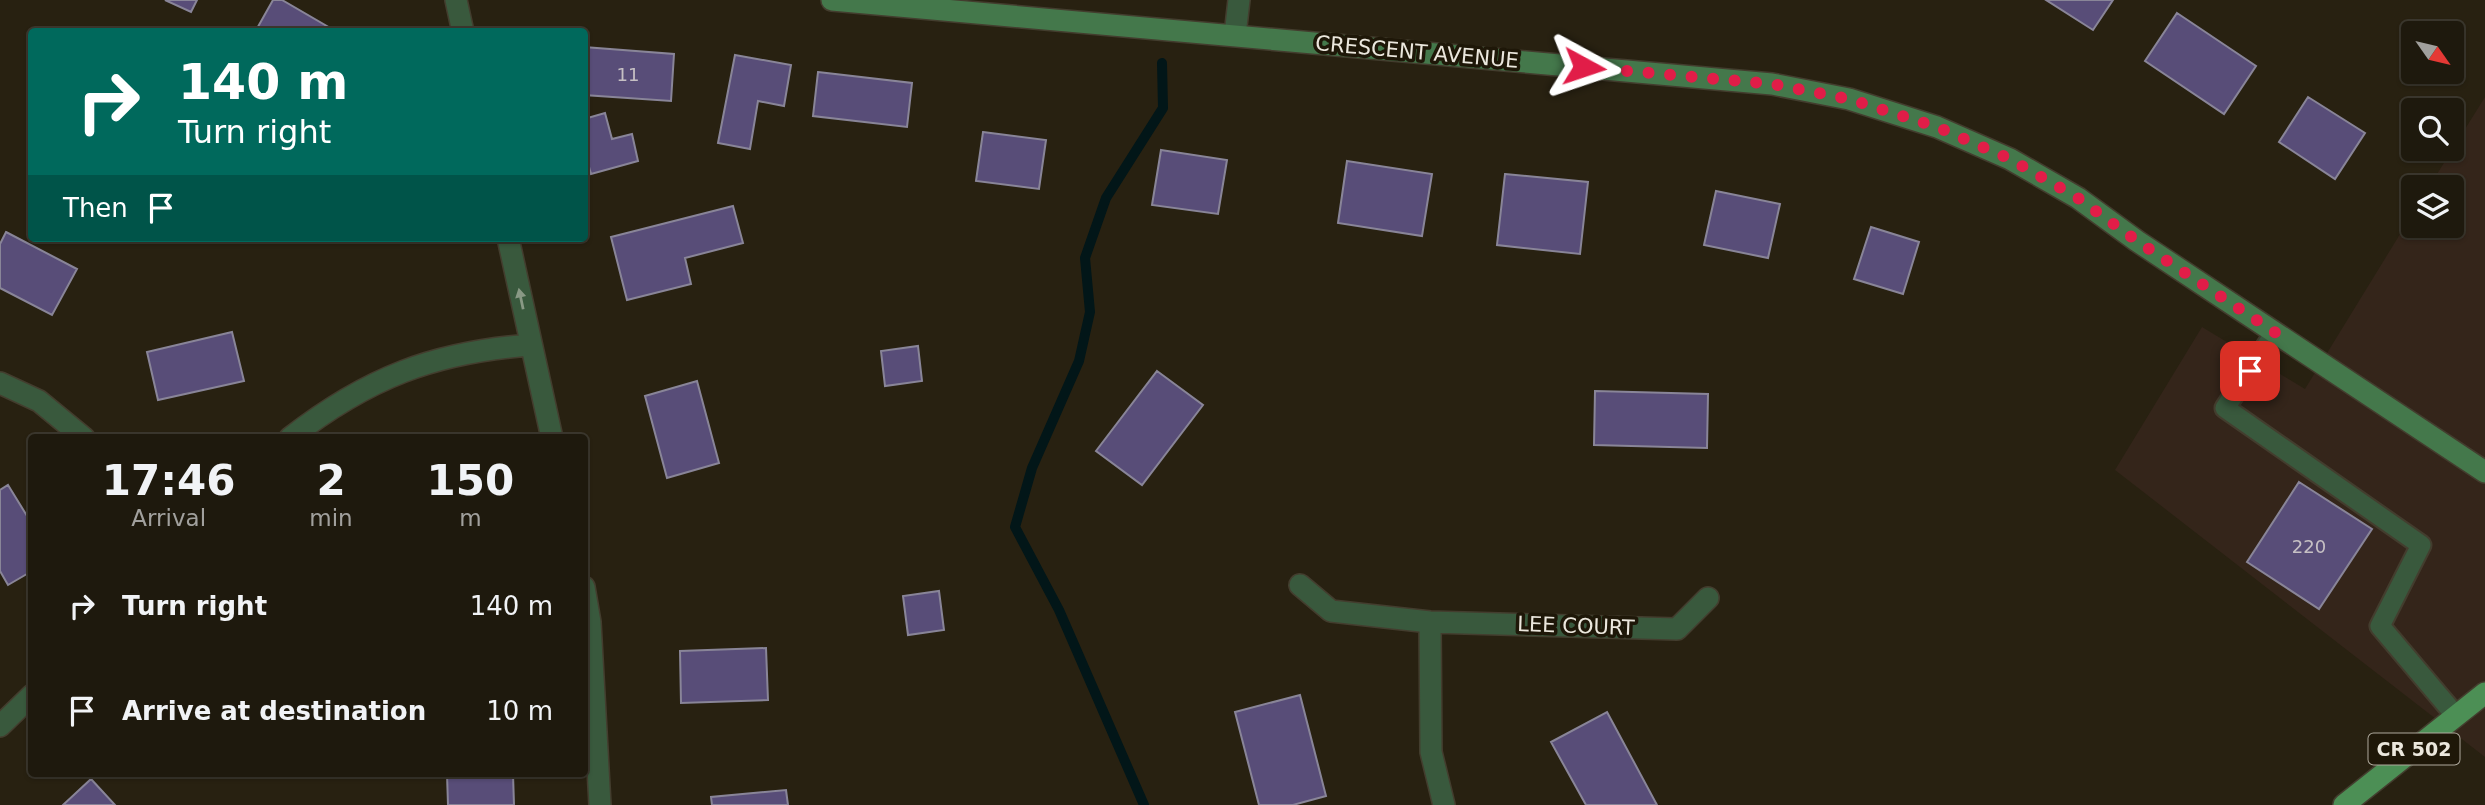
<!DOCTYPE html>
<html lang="en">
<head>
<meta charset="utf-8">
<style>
  :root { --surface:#1e190d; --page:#262216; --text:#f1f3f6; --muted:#a1a09d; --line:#3c382e }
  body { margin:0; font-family:"DejaVu Sans",sans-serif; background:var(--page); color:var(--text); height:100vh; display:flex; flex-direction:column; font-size:26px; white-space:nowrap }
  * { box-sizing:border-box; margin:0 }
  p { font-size:23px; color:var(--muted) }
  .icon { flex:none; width:38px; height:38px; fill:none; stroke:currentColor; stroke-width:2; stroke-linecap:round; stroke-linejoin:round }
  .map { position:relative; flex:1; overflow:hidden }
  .drawer { position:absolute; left:28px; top:434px; width:560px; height:343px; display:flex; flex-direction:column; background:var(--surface); border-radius:7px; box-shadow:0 2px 5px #0004,0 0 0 2px var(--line) }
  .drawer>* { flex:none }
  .banner { position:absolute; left:28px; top:28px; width:560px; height:214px; border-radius:7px; box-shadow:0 2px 5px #0004,0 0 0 2px var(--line); background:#00695c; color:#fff; overflow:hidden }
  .needle { width:46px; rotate:124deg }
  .buttons { position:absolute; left:2401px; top:21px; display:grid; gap:14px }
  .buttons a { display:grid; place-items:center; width:63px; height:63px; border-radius:7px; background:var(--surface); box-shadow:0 2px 5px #0004,0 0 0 2px var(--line); font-size:35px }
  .pin { position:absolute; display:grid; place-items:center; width:60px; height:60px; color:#fff; margin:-30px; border-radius:14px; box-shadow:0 4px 10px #0006 }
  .me { position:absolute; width:77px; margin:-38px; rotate:95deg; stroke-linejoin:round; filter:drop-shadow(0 0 5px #0008) }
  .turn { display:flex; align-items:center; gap:24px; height:147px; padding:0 35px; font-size:32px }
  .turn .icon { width:91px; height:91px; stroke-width:2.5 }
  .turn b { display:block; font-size:49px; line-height:60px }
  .then { display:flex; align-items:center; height:66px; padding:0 35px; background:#0003; gap:14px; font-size:26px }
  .eta { display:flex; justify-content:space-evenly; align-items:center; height:119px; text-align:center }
  .eta b { font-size:42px; font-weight:700; line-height:49px }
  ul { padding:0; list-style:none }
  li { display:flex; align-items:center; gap:21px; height:105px; padding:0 35px }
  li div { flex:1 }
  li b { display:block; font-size:26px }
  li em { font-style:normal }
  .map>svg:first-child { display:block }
  .commercial { fill:#34251a }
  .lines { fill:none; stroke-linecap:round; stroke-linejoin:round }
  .stream { stroke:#021618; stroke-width:10 }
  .building { fill:#584d78; stroke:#898598; stroke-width:2 }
  .lane-casing { stroke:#433d2e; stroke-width:23 }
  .street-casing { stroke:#433d2e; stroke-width:24 }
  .secondary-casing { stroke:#433d2e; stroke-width:24 }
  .primary-casing { stroke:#433d2e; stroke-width:24 }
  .lane { stroke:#39593d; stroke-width:19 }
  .street { stroke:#39593d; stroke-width:21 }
  .secondary { stroke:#44784b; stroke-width:21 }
  .primary { stroke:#4c8f55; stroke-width:21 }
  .oneway { fill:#899985 }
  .route { stroke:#e11d48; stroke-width:12; stroke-dasharray:0 21.6 }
  .labels { text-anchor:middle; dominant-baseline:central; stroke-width:7; stroke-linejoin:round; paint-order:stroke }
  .number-label { font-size:18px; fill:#c6c0c4 }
  .shield { fill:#1e1708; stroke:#aea99d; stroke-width:2 }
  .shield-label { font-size:19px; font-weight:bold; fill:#ebe7dd }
  .street-label { font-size:21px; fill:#ebe7dd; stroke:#1e1708 }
</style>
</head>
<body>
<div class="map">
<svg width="2485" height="805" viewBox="0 0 2485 805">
  <rect width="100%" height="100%" fill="#282111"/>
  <!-- commercial -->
  <path class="commercial" d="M2485 97V757L2115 470 2202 327 2305 389 2413 213V226H2452V187H2429Z"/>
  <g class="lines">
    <!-- stream -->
    <path class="stream" d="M1144 805 1059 610 1015 527 1032 468 1079 361 1090 312 1085 258 1106 198 1163 108 1162 63"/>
  </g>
  <!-- building -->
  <path class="building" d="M165 0H197L191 12Z
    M273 0H282L337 32H255Z
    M2046 0H2113L2093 30Z
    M2177 13 2256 66 2224 114 2145 61Z
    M584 47 674 54 671 101 584 95Z
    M735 55 791 65 784 106 758 101 750 149 718 143Z
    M818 72 912 83 907 127 813 116Z
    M2308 97 2365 133 2335 179 2279 142Z
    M605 113 612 139 632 134 638 161 591 174 584 149V119Z
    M983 132 1046 140 1039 189 976 181Z
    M1161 150 1227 160 1218 214 1152 205Z
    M1347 161 1432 174 1422 236 1338 223Z
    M1505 174 1588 182 1580 254 1497 245Z
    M1716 191 1780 204 1768 258 1704 245Z
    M733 206 743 243 685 258 691 284 627 300 611 237Z
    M1871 227 1919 242 1903 294 1854 279Z
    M6 232 77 269 52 315 0 288V244Z
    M232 332 244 381 158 400 147 352Z
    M918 346 922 381 885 386 881 351Z
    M1157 371 1203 405 1142 485 1096 451Z
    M697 381 719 463 667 478 645 396Z
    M1595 391 1708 394 1707 448 1594 445Z
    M2299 482 2372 529 2319 609 2247 562Z
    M8 485 32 524V571L8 585 0 571V490Z
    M939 591 944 630 908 635 903 596Z
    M766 648 768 700 681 703 680 651Z
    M1300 695 1326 796 1293 805H1259L1235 712Z
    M1607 712 1657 805H1586L1551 742Z
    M447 774H513L514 805H448Z
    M91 779 115 805H63Z
    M786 790 788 805H712L711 797Z"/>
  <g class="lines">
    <defs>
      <path id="lane" d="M2275 333 2225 408 2421 545 2380 626 2456 716"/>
      <path id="street" d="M456 0 463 32
        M1235 35 1239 0
        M508 238 552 438
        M0 383 39 401 84 438
        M290 438C367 378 434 352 531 345
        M1300 585 1331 611 1430 622 1677 629 1708 598
        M584 587 590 622 600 805
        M1430 622 1431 752 1444 805
        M0 726 32 695"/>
      <path id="secondary" d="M832 0 1772 84 1849 99 1937 127 2010 159 2078 198 2137 241 2485 472"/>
      <path id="primary" d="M2344 805 2485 693"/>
    </defs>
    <!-- lane casing -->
    <use href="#lane" class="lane-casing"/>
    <!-- street casing -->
    <use href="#street" class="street-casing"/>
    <!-- secondary casing -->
    <use href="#secondary" class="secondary-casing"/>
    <!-- primary casing -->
    <use href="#primary" class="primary-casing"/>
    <!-- lane -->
    <use href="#lane" class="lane"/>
    <!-- street -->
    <use href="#street" class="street"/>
    <!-- secondary -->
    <use href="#secondary" class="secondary"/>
    <!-- primary -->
    <use href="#primary" class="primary"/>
  </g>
  <!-- one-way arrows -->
  <defs><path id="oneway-solid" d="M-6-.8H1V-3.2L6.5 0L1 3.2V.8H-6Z" transform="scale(1.75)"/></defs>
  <use class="oneway" href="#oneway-solid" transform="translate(521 299) rotate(-102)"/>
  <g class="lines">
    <!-- route -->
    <path class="route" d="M1584 67 1772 84 1849 99 1937 127 2010 159 2078 198 2137 241 2276 333 2250 371"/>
  </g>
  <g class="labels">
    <!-- number labels -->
    <g class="number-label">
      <text x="628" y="74">11</text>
      <text x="2309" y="546">220</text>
    </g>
    <!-- shield labels -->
    <rect class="shield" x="2368.5" y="733.5" width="91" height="31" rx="5"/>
    <g class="shield-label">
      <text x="2414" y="749">CR 502</text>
    </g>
    <!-- street labels -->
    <g class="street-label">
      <text transform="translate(1417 52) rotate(5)">CRESCENT AVENUE</text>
      <text transform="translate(1576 626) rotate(2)">LEE COURT</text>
    </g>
  </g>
</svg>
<div class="buttons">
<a><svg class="needle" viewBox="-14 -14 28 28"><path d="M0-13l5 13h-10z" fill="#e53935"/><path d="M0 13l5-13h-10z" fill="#a1a09d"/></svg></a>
<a><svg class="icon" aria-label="search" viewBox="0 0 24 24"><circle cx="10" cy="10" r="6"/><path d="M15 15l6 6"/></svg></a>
<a><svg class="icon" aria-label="layers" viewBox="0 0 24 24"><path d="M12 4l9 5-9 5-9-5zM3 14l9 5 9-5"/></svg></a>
</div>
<div class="pin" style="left:2250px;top:371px;background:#d93025"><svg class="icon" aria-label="arrive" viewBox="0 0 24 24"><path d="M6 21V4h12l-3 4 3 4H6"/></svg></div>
<svg class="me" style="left:1584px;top:67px" viewBox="-20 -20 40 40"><path d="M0-17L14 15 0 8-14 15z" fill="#e11d48" stroke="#fff" stroke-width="4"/></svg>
<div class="banner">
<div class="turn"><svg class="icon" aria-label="right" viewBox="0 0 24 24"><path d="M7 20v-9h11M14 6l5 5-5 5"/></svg><div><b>140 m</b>Turn right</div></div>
<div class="then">Then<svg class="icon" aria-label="arrive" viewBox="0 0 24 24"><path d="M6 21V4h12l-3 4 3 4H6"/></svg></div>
</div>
<section class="drawer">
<div class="eta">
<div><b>17:46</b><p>Arrival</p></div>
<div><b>2</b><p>min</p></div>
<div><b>150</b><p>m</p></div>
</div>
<ul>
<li><svg class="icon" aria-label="right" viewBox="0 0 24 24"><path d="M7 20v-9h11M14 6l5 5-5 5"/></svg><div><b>Turn right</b></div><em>140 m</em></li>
<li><svg class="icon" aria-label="arrive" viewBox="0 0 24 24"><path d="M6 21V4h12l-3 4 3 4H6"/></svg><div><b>Arrive at destination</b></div><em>10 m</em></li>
</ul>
</section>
</div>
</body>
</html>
